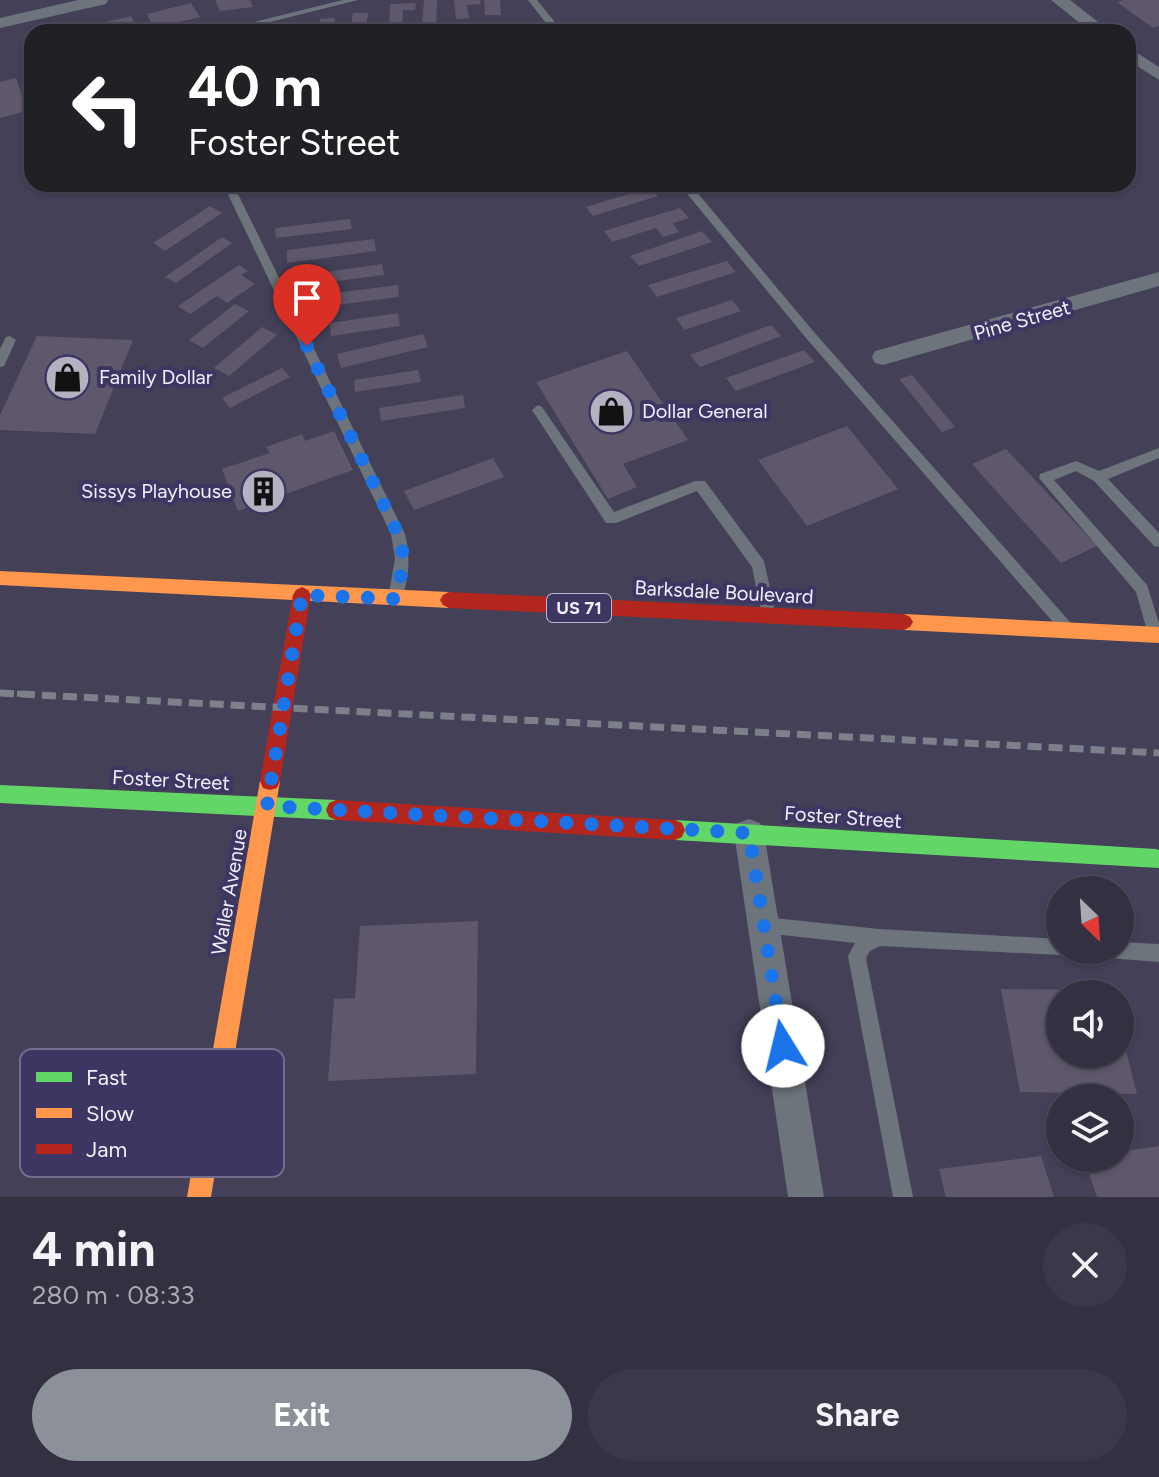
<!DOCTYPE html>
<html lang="en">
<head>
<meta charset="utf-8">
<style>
  :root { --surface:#333042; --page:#3b3849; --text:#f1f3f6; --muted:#a9a9b2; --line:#4e4b5b; --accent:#8c9099 }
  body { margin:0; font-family:Figtree,sans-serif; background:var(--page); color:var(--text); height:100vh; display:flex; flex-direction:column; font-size:30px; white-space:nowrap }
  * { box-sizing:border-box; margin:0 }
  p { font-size:26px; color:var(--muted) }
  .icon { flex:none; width:44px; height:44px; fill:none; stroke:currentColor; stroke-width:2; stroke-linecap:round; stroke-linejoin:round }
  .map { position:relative; height:1197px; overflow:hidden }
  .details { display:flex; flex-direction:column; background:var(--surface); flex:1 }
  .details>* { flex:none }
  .top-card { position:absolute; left:24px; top:24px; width:1112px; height:168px; border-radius:24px; box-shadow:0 2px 6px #0004,0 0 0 2px var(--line); background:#202124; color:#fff; overflow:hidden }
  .needle { width:52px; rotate:155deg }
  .fabs { position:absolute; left:1046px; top:876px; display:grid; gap:16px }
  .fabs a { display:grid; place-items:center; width:88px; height:88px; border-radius:50%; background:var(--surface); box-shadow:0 2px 6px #0004,0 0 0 2px var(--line); font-size:40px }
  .pin { position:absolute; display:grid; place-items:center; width:68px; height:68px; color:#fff; margin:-82px -34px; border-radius:50% 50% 50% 0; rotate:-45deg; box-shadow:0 0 8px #0007 }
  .pin .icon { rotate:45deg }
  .me { position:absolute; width:88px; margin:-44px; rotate:351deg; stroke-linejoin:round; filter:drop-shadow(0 0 6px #0008) }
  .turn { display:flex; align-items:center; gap:28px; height:168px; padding:0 32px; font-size:36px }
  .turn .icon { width:104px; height:104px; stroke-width:2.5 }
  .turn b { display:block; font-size:56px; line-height:68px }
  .round { display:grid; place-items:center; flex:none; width:84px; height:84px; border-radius:42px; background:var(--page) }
  .summary { display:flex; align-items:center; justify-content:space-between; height:136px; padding:0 32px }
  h1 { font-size:48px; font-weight:700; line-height:60px }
  .action { display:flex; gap:16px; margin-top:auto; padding:16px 32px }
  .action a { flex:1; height:92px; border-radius:48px; background:var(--accent); color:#fff; font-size:32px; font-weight:700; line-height:92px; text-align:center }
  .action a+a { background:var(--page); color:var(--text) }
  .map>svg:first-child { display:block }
  .building { fill:#5f586c }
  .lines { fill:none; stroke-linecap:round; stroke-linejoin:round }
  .lane { fill:#6d747b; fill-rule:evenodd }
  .street { fill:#6d747b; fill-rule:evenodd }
  .fast { fill:#63d668; fill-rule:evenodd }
  .slow { fill:#ff974d; fill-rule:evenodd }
  .jam { fill:#b3261e; fill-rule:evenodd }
  .rail-far1 { stroke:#7d808a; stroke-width:6; stroke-dasharray:11 6; stroke-linecap:butt }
  .rail { stroke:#7d808a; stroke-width:7; stroke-dasharray:14 7; stroke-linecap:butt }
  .route { stroke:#1a73e8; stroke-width:14; stroke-dasharray:0 25.2 }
  .labels { text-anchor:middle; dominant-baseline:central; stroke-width:8; stroke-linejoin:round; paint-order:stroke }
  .shield { fill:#3d3663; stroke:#bab8cd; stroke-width:2 }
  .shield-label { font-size:18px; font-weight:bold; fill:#f0effa }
  .street-label { font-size:20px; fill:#f0effa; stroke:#3d3663 }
  .poi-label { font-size:20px; fill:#f0effa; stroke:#3d3663; text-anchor:start }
  .key { fill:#3d3663; stroke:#736e90; stroke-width:2 }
  .key-label { font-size:22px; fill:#f0effa }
</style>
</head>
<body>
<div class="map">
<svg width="1159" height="1197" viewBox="0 0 1159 1197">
  <rect width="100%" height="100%" fill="#444058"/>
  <!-- building -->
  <path class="building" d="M215 0H250L253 7 220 11Z
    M424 0H437L436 25H422Z
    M454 0H480L481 4 467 5 469 18 456 19Z
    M484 0H500L501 15H485Z
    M1124 0H1159V26L1153 28 1117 2Z
    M191 3 200 17 154 28 147 14Z
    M416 3 415 10H403L402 31 389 32 390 4Z
    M353 13H368L365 32H350Z
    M131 16 137 30 83 32 81 28Z
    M335 18 333 32H318L320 19Z
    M16 78 27 111 0 118V82Z
    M651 187 658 196 593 216 586 207Z
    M210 206 222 213 165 251 153 243Z
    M680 208 689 218 673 223 679 232 663 237 656 228 612 242 604 231Z
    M350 219 352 229 276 238 275 228Z
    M702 231 712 242 639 266 630 256Z
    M222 237 232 243 176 283 165 277Z
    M374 239 376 251 287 263V250Z
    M727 261 736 272 657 297 648 285Z
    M382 264 384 275 306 285 305 275Z
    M239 265 248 271 241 275 255 284 227 303 217 296 190 314 178 306Z
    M398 285 399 297 320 307 319 295Z
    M732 300 741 311 684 330 676 318Z
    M235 304 249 311 203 348 189 340Z
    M398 313 400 326 331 336 330 323Z
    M771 325 781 336 700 367 690 355Z
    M262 327 277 335 229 376 214 368Z
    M423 334 428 347 341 368 337 354Z
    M37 336 133 340 95 434 0 430V415Z
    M804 350 815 362 736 391 726 378Z
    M627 351 688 440 623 464 637 487 608 499 536 382Z
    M282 368 290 377 230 408 222 398Z
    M418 370 421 382 355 392 354 380Z
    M912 375 955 427 942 432 899 379Z
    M463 395 465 408 381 421 379 408Z
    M847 426 898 489 807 526 758 460Z
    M334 431 353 470 238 511 222 469 270 453 266 447 302 434 305 441Z
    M1006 449 1097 546 1061 563 972 464Z
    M493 458 504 477 414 510 404 491Z
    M478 921 476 1074 328 1081 334 999 355 998 360 926Z
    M1001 989 1111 990 1112 994H1060V1054H1120L1121 1031 1137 1094 1020 1092Z
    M1159 1146V1197H1097L1084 1158H1120V1152Z
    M1041 1156 1054 1197H946L939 1169Z"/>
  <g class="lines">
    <!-- lane -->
    <path class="lane" d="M343 0H358L230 32H213Z
      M528 0H537L563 32H553Z
      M223 184H233L405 534C411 557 409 581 400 603H390L388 599 395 558 391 534Z
      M679 184H690L814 332 1070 622 1072 626 1070 630 1065 632 1060 630 806 338Z
      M10 336 16 340 4 366 0 367V349L6 337Z
      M538 405 542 407 614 512 695 481H705L764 561 776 616 774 620 769 622 764 620 762 616 752 567 697 491 616 523H606L534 413 532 410Z
      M1159 448V458L1108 479 1159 533V547L1154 546 1094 481 1076 471 1054 480 1147 585 1159 623V639L1150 638 1148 634 1136 592 1039 478 1040 474 1076 461 1099 471Z
      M764 917 879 929 1060 939V950H1067L1060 955 880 946 870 951 866 958 913 1197H893L848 956 855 943 764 933 758 931 756 925 758 919Z
      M1120 942 1159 944V962L1108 958 1102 956 1100 950H1120Z"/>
    <!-- street -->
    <path class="street" d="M78 0H108L106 4 0 28V18Z
      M1051 0H1070L1111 32H1091Z
      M1128 47 1159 67V80L1128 60Z
      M1159 272V286L883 365 875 363 872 357 875 351Z
      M749 819 760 823 764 833 824 1197H788L734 833 738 823Z"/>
    <!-- fast -->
    <path class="fast" d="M0 785 336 800 343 803 346 810 343 817 336 820 0 803Z
      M675 820 1156 849 1159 850V868L675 840 668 837 665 830 668 823Z"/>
    <!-- slow -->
    <path class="slow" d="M0 571 449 592 455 595 458 600 455 605 449 608 0 585Z
      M904 614 1159 627V643L904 630 898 627 895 622 898 617Z
      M270 772 277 774 280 781 211 1197H187L260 781 263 774Z"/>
    <!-- jam -->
    <path class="jam" d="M302 587 308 590 311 595 280 781 277 788 270 790 263 788 260 781 293 595 296 590Z
      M449 592 904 614 910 617 913 622 910 627 904 630 449 608 443 605 440 600 443 595Z
      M336 800 675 820 682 823 685 830 682 837 675 840 336 820 329 817 326 810 329 803Z"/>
    <!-- rail-far1 -->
    <path class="rail-far1" d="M0 693 22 694"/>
    <!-- rail -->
    <path class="rail" d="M0 693 1159 753"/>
  </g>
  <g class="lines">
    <!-- route -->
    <path class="route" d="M307 346 398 534C407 558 401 575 395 599L302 595 267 806 749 833 783 1046"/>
  </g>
  <!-- icons -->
  <defs>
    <symbol id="shop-disc" viewBox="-11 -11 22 22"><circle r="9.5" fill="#b4b2c1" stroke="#3d3663"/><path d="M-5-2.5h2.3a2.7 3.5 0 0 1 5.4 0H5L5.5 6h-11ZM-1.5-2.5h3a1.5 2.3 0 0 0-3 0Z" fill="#111"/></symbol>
    <symbol id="building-disc" viewBox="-11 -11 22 22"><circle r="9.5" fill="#b4b2c1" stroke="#3d3663"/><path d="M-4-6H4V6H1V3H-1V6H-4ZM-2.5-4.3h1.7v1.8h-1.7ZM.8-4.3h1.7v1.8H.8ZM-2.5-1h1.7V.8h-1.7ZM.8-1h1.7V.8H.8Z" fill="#111"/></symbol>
  </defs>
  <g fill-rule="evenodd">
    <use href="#shop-disc" x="42" y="352" width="51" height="51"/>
    <use href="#shop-disc" x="586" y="386" width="51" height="51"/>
    <use href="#building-disc" x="238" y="466" width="51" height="51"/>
  </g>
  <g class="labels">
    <!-- shield labels -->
    <rect class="shield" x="547" y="594" width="64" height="28" rx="6"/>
    <g class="shield-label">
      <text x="579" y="608">US 71</text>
    </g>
    <!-- street labels -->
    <g class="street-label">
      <text transform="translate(1022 320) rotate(-16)">Pine Street</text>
      <text transform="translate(724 592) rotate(3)">Barksdale Boulevard</text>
      <text transform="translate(171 780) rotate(3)">Foster Street</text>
      <text transform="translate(843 817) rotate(4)">Foster Street</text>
      <text transform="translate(229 892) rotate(-80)">Waller Avenue</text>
    </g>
    <!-- poi labels -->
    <g class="poi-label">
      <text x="99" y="377">Family Dollar</text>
      <text x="642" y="411">Dollar General</text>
      <text x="232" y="491" text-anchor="end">Sissys Playhouse</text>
    </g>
  </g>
  <!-- legend -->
  <rect x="20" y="1049" width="264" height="128" rx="12" class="key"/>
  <rect x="36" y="1072" width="36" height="10" fill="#63d668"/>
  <rect x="36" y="1108" width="36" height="10" fill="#ff974d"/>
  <rect x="36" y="1144" width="36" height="10" fill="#b3261e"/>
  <g class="key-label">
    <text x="86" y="1085">Fast</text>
    <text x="86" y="1121">Slow</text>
    <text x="86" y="1157">Jam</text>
  </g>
</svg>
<div class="fabs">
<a><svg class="needle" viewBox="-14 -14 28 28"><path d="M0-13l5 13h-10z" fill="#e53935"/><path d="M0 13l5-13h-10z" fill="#a9a9b2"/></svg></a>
<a><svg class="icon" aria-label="sound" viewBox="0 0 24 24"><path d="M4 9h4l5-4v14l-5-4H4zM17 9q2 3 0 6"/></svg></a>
<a><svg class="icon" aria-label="layers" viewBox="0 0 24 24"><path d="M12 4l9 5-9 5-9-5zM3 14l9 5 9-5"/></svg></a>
</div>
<div class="pin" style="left:307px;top:346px;background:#d93025"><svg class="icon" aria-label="arrive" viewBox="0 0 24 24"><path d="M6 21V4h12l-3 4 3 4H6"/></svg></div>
<svg class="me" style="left:783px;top:1046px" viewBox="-20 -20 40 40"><circle r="19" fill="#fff"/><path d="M0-13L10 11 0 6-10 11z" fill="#1a73e8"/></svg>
<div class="top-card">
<div class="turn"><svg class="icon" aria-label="left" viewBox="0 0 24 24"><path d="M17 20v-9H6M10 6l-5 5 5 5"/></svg><div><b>40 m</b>Foster Street</div></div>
</div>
</div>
<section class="details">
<div class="summary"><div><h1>4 min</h1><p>280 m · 08:33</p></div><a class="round"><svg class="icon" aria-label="close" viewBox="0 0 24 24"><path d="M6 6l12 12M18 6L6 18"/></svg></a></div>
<div class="action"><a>Exit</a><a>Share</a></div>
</section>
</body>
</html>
